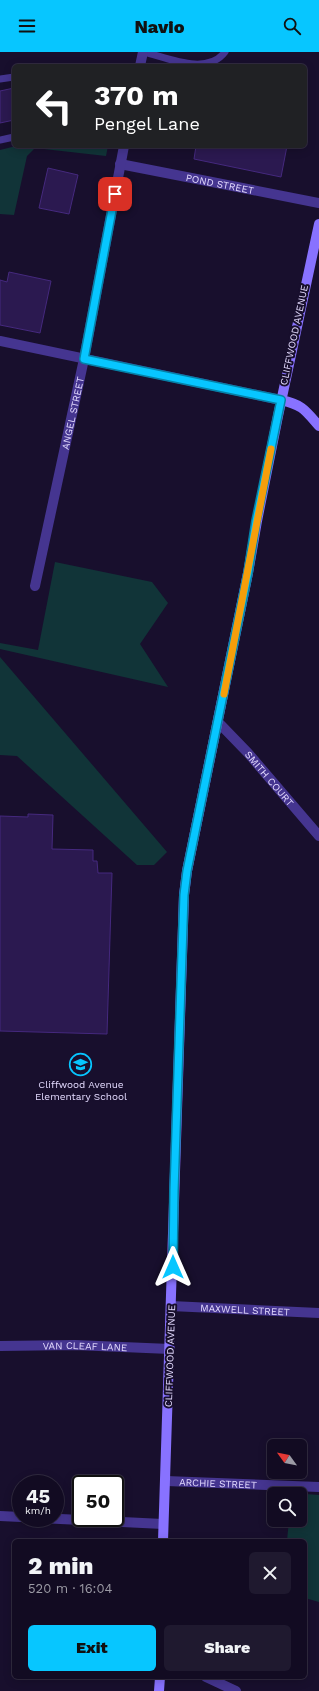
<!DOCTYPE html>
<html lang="en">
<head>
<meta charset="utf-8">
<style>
  :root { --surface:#120b22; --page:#1f192f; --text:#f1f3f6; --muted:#9c9ba5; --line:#312b40; --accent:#07c6ff }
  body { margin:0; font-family:"Work Sans",sans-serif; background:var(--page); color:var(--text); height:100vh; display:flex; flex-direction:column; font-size:15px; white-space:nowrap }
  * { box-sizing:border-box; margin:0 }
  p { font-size:13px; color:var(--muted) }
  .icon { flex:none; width:22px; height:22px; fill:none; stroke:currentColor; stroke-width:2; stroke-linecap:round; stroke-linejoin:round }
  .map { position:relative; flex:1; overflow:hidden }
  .panel { position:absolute; left:12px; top:1487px; width:295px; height:140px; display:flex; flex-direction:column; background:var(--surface); border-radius:6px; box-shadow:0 2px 10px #0003,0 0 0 1px var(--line) }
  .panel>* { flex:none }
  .hud { position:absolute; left:12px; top:12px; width:295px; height:84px; border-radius:6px; box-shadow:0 2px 10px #0003,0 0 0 1px var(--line); background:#202124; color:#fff; overflow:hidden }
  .needle { width:26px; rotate:303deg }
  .controls { position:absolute; left:267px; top:1387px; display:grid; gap:8px }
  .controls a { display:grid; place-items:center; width:40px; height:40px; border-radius:6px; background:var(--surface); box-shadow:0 2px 10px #0003,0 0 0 1px var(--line); font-size:20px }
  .speed { position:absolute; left:12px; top:1423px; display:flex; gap:8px; font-size:20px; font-weight:700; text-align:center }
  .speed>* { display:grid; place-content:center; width:52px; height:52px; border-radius:50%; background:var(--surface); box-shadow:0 2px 10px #0003,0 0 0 1px var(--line); line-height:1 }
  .speed small { font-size:10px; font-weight:400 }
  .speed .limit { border:2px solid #111; border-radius:6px; background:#fff; color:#111 }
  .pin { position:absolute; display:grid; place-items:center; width:34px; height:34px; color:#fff; margin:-17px; border-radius:8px; box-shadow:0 2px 6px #0006 }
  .me { position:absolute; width:44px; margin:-22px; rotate:0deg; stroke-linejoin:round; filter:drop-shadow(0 0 3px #0008) }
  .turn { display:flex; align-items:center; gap:14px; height:84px; padding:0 16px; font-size:18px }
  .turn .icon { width:52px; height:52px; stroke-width:2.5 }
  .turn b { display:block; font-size:28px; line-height:34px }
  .round { display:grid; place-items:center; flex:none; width:42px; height:42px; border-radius:6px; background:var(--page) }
  .summary { display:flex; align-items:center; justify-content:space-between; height:68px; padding:0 16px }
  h1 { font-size:24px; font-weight:800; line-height:30px }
  .primary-button { display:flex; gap:8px; margin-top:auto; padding:8px 16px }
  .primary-button a { flex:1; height:46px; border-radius:6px; background:var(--accent); color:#111; font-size:16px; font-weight:800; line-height:46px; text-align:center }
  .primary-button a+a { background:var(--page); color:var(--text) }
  header { display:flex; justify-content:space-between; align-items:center; height:52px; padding:0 16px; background:var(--accent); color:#111; font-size:18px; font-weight:800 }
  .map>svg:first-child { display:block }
  .green { fill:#113438 }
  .building { fill:#2b1950; stroke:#45297e }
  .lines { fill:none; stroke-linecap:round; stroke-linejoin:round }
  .lane { stroke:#453590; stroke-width:7 }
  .street { stroke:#453590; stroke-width:10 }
  .secondary { stroke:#8872ff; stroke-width:10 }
  .route-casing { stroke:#0581a6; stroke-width:10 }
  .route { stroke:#07c6ff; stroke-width:7 }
  .slow { stroke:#f59e0b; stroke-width:7 }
  .labels { text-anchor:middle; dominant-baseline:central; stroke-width:4; stroke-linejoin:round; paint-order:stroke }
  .street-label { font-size:10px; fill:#e4dbff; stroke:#180f2d }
  .poi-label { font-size:10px; fill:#e4dbff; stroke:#180f2d }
</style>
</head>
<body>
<header><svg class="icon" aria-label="menu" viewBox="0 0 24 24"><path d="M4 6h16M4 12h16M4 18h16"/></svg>Navio<svg class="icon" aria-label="search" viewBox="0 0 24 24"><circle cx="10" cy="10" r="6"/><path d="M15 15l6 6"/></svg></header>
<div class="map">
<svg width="319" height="1639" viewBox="0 0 319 1639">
  <rect width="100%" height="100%" fill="#180f2d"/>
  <!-- green -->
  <path class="green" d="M16 94H108L106 104 35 96 27 104 14 163 0 162V98Z
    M55 510 152 530 168 551 140 592 168 635 0 597V591L38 598Z
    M0 605 167 800 154 813H137L17 704 0 703Z
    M292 1441 319 1443V1550L305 1546V1489H287L289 1468H300V1442Z"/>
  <!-- building -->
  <path class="building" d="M14 36V68L0 71V39Z
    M196 94H287L281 125 194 107Z
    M48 116 78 123 69 162 39 156Z
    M9 220 51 229 40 281 0 273V228L7 230Z
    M28 762 53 763 52 797 93 798V809H97L98 821H112L107 982 0 979V764L28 765Z"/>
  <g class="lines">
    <!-- lane -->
    <path class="lane" d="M144 0C168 6 207 24 225 0
      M0 27 14 25
      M0 88 14 85"/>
    <!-- street -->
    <g class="street">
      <path d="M140 14 143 0"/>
      <path id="s1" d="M120 112 319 151"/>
      <path d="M0 289 281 348"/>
      <path id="s2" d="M35 534 84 307 124 94"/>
      <path id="s3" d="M219 671 248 701 319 784"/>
      <path id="s4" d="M171 1254 319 1261"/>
      <path id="s5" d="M0 1294 75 1293 170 1297"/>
      <path id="s6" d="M166 1429 319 1435"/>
      <path d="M0 1464 21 1465"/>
      <path d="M40 1466 163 1472"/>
      <path d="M206 1625 236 1639"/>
    </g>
    <!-- secondary -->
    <path class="secondary" d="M281 348C303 353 305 358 319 374
      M163 1489 184 843 187 819 248 521 257 469 278 364 319 172
      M159 1639 160 1625"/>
  </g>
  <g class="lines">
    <defs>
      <path id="route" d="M115 142 84 307 281 348 256 469 248 521 187 819 184 843 174 1139 173 1215"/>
    </defs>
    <!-- route casing -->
    <use href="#route" class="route-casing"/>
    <!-- route -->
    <use href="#route" class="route"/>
    <!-- slow -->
    <path class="slow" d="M224 642 271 397"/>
  </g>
  <!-- icons -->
  <defs>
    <symbol id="school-ring" viewBox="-11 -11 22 22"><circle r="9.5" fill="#180f2d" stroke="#07c6ff" stroke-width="1.5"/><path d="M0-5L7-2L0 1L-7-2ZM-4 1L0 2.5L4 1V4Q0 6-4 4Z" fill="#07c6ff"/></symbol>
  </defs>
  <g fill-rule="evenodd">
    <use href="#school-ring" x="68" y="1000" width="25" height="25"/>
  </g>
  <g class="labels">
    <!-- street labels -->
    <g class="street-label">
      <text stroke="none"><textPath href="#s1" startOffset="102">POND STREET</textPath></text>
      <text transform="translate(294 283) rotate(-78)">CLIFFWOOD AVENUE</text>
      <text stroke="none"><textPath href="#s2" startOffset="177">ANGEL STREET</textPath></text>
      <text stroke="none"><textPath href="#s3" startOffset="75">SMITH COURT</textPath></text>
      <text stroke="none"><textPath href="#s4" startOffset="74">MAXWELL STREET</textPath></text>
      <text stroke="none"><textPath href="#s5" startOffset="85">VAN CLEAF LANE</textPath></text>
      <text transform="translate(170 1304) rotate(-88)">CLIFFWOOD AVENUE</text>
      <text stroke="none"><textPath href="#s6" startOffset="52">ARCHIE STREET</textPath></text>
    </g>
    <!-- poi labels -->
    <g class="poi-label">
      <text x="81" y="1032">Cliffwood Avenue<tspan x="81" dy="12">Elementary School</tspan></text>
    </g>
  </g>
</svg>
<div class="controls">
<a><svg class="needle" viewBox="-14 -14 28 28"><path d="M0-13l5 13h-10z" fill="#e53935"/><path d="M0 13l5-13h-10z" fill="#9c9ba5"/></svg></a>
<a><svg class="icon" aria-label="search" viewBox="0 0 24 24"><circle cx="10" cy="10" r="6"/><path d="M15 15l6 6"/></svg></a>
</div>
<div class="speed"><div>45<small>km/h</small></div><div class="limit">50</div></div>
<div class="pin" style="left:115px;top:142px;background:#d93025"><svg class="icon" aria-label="arrive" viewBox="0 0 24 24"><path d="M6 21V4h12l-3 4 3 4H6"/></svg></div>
<svg class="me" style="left:173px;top:1215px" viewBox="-20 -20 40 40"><path d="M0-17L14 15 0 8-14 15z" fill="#07c6ff" stroke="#fff" stroke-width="4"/></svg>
<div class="hud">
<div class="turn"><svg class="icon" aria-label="left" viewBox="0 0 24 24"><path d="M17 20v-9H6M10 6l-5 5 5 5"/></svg><div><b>370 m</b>Pengel Lane</div></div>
</div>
<section class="panel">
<div class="summary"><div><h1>2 min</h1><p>520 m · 16:04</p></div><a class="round"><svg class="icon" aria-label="close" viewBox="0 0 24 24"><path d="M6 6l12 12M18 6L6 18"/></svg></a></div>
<div class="primary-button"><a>Exit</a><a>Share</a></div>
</section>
</div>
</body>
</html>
